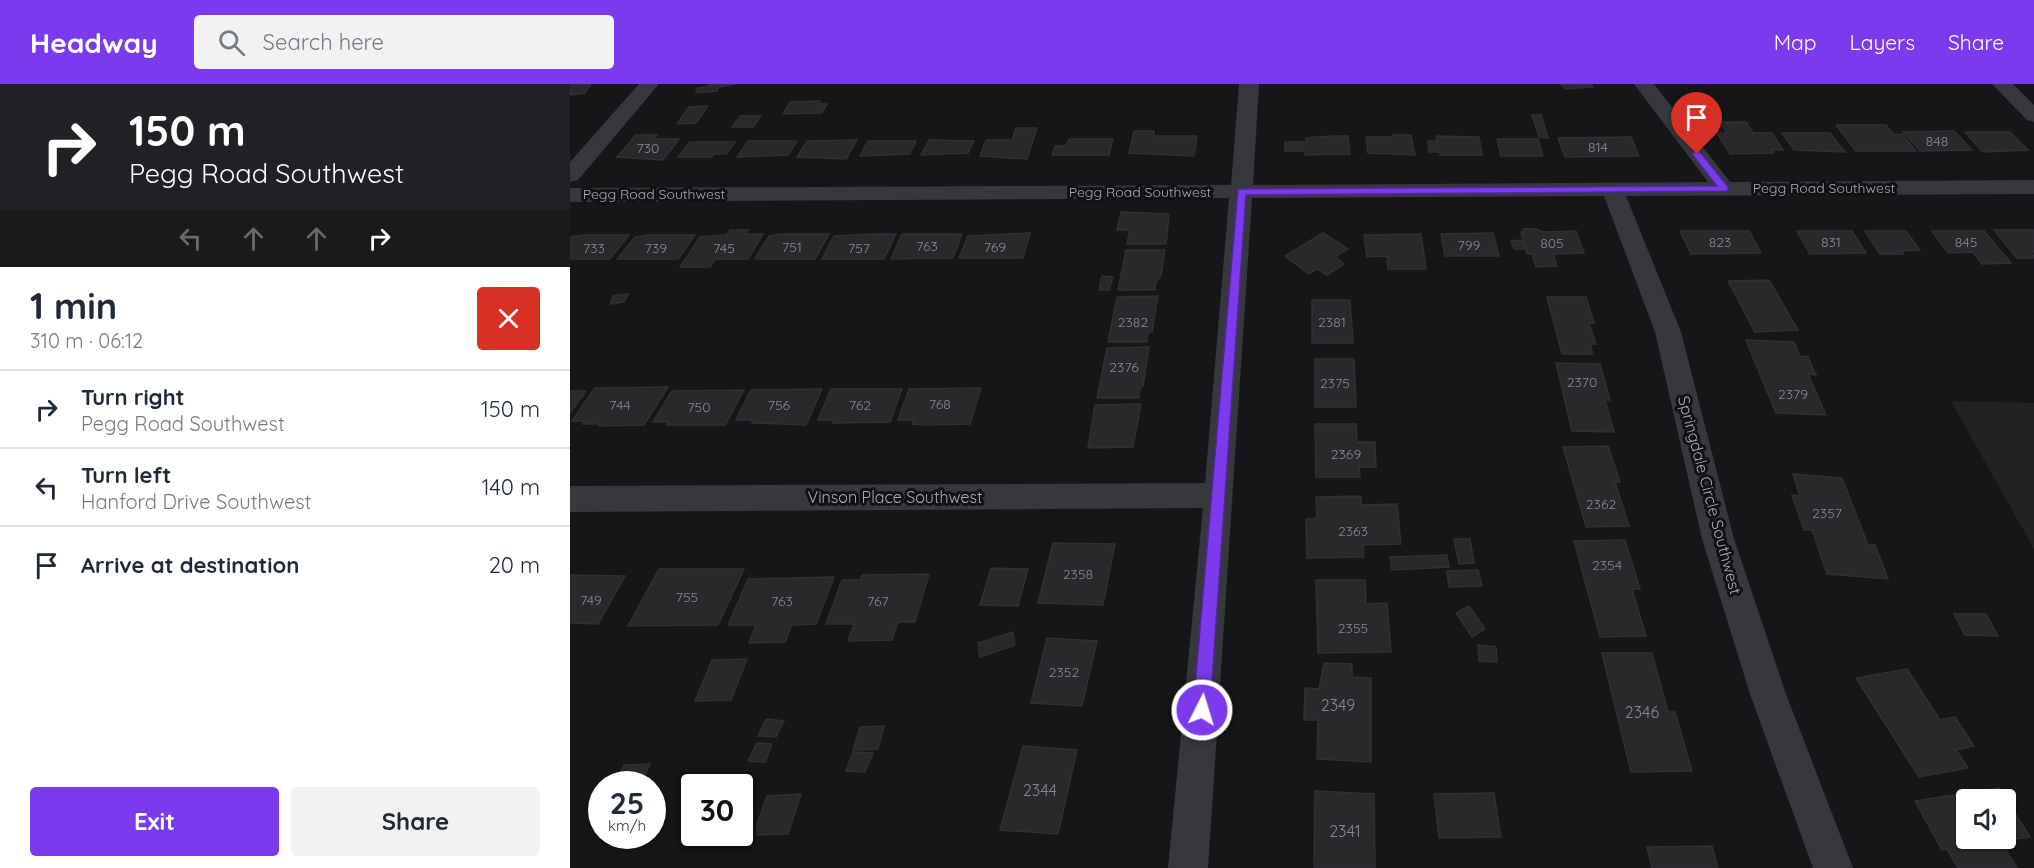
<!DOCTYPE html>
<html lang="en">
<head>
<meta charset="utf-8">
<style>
  :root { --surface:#fff; --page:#f2f2f3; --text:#1f2937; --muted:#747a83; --line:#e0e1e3; --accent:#7c3aed }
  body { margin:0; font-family:Quicksand,sans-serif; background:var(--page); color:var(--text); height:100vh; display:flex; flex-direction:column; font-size:22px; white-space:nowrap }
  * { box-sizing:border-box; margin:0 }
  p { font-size:20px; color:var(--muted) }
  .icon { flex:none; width:33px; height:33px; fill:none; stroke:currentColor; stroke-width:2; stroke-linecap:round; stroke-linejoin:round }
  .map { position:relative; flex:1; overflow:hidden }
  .sheet { display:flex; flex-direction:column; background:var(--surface); width:570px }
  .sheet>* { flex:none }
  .top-card { background:#202124; color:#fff; overflow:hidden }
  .fabs { position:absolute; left:1386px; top:705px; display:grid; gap:12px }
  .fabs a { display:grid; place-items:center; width:60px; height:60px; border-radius:6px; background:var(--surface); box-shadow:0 2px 4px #0004; font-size:30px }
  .speed { position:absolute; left:18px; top:687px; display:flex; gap:12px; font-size:30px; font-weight:700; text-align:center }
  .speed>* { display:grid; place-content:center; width:78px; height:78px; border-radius:50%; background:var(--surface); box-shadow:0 2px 4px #0004; line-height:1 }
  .speed small { font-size:15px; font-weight:400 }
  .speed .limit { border:3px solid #111; border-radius:9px; background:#fff; color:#111 }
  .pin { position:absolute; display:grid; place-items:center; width:51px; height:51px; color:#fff; margin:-62px -26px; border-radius:50% 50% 50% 0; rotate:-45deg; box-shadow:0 0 6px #0007 }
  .pin .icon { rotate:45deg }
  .me { position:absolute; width:66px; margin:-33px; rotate:5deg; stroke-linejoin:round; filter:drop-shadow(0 0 4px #0008) }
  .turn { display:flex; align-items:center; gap:21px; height:126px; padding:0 30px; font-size:27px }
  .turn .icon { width:78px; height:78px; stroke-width:2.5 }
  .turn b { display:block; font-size:42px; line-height:51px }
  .lanes { display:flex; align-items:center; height:57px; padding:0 30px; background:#0003; justify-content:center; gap:30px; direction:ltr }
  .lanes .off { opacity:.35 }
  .round { display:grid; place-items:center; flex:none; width:63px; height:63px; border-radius:6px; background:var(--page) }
  .summary { display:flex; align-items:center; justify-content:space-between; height:102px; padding:0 30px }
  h1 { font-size:36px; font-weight:800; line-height:45px }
  .cta { display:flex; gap:12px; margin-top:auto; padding:12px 30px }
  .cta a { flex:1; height:69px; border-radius:6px; background:var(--accent); color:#fff; font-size:24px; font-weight:800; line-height:69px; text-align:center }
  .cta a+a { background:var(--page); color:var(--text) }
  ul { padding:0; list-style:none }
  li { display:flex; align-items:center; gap:18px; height:78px; padding:0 30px; border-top:2px solid var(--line) }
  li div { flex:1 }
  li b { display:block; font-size:22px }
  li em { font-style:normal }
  header { display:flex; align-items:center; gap:36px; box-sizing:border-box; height:84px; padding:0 30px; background:var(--accent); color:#fff }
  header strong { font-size:28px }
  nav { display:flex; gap:33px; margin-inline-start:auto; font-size:21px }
  .search { width:420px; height:54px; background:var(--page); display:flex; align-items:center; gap:15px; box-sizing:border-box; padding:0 21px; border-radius:6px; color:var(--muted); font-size:22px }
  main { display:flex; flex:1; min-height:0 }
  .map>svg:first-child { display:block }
  .built { fill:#222225 }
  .building { fill:#29292c; stroke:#303034; stroke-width:1.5; fill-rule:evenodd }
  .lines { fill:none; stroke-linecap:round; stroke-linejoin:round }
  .minor { fill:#37383d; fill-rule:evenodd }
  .route { fill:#7c3aed; stroke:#51269a; stroke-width:1.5 }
  .labels { text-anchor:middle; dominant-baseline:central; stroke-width:6; stroke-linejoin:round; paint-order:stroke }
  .number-label { font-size:14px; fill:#888b94 }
  .far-street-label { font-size:14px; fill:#a8adb8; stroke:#111113 }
  .street-label { font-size:16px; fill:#a8adb8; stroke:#111113 }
  .near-number-label { font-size:16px; fill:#888b94 }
</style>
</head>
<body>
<header>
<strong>Headway</strong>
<div class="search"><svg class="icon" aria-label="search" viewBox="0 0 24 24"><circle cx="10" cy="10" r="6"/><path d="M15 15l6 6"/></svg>Search here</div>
<nav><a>Map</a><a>Layers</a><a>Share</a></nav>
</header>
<main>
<section class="sheet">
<div class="top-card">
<div class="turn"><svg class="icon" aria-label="right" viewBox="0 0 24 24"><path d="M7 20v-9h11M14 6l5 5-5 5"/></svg><div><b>150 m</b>Pegg Road Southwest</div></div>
<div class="lanes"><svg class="icon off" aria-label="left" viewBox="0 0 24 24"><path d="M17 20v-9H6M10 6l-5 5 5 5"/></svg><svg class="icon off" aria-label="ahead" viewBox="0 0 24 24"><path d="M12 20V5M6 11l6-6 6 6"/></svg><svg class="icon off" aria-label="ahead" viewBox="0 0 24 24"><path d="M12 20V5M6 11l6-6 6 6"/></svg><svg class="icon" aria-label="right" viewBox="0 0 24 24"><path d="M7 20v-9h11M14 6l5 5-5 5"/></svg></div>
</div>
<div class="summary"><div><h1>1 min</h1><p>310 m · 06:12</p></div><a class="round" style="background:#d93025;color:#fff"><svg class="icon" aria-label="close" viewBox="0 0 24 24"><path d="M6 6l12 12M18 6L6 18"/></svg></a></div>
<ul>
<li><svg class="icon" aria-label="right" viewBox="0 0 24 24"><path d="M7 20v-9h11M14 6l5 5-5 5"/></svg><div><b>Turn right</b><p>Pegg Road Southwest</p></div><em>150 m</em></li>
<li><svg class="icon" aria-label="left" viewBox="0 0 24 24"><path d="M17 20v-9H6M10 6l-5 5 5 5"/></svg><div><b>Turn left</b><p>Hanford Drive Southwest</p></div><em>140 m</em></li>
<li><svg class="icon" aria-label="arrive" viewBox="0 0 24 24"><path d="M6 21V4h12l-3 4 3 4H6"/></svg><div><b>Arrive at destination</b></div><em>20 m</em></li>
</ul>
<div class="cta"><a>Exit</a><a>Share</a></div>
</section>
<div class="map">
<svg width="1464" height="784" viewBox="0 0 1464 784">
  <rect width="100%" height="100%" fill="#161618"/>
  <!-- built -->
  <path class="built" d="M1381 317 1464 319V465Z"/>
  <!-- building -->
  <path class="building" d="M0 0H21L15 9 0 11Z
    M139 0H166L149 3 147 7 126 9 128 4 138 3Z
    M991 0H1021L1023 3 995 5Z
    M250 17 249 20H257L252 29 213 30 220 18Z
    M138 22 126 39 107 40 119 23Z
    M962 31H971L978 54 969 53Z
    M170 32H191L183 43H162Z
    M1150 38H1176L1183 49H1202L1213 66H1202L1204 69 1160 70 1147 49H1157Z
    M1266 41H1316L1324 51 1332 50 1346 67H1286Z
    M446 44H467L457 75 410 72 416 56H442Z
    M564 47H584V52H627L624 72 559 69Z
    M1384 47 1402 66 1350 67 1333 48Z
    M1395 48H1440L1458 66 1413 68Z
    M1212 49H1260L1275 68 1224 66Z
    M66 51H87L83 55H109L93 76 47 73Z
    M822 51H841L845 71 798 69 796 53H822Z
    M761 52H778L780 70 735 71V67H715V58H736V54Z
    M866 52 909 53 912 71H870V68H859L858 57H867Z
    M1061 53 1069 72 995 73 988 54Z
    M499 55H543L539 71H482L485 62H496Z
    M927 55H968L973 72H931Z
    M287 56 276 75 227 73 237 57Z
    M359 56 404 57 398 69 351 71Z
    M178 57H227L218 71 167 73Z
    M298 57H346L340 70 290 72Z
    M120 58H165L156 70H144L141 73H108Z
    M551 128 599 130 596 160H557L560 146H547Z
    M953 145H966L973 148 1006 147 1014 169 983 170 987 182 966 183 962 170H957L951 148H954Z
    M160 146H178L175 150H193L178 175H145L140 183H110L130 153 157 151Z
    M1424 146H1464V168H1462L1464 174H1447Z
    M1110 147H1179L1191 169 1121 170Z
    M1227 147H1282L1296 169 1240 170Z
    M1295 147H1336L1350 166 1331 167 1333 170H1310Z
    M1362 147H1414L1441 179 1412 180 1403 168 1378 169Z
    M460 149 453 174H389L398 152Z
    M753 149 778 165 765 173 774 180 757 191 747 185 739 190 715 172Z
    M923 149 929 172H875L871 150Z
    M211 150H259L245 175H185L199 152Z
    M304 150H326L314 175H252L264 152Z
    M332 150H392L383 174 321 175Z
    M851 150 856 185H818L817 172 797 173 794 151Z
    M12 151H59L40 175H0V153Z
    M77 151H125L108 175H47L65 153Z
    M952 156 956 165H944L941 157Z
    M556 166H595L591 191 586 198 585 206H548Z
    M532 192 543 193 539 206H529Z
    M1199 196 1228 246 1185 248 1158 197Z
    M58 210 54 218 40 220 43 212Z
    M588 212 582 248H578L577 258H538L547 213Z
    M977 213H1016L1024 239H1019L1026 260H1020L1023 270H992Z
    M742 216H780L783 259H742Z
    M1176 256 1224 258 1230 272 1238 273 1246 291 1238 290 1256 331 1206 329Z
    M579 263 573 302 570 303 569 314H527L537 264Z
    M745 275H784L786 323H745Z
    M986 279 1030 280 1040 316H1035L1044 348 1002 347Z
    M98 303 74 341 29 342 30 340H13L15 337H2L25 304Z
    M411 304 400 340 355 341 342 340 343 336H328L339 305Z
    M252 305 236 341 182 339 183 336H166L181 306Z
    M261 305H332L320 338 263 339 264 336H248Z
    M174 306 155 341H97L98 338H83L102 307Z
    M0 307H16L0 329Z
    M571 320 563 363 518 364 525 321Z
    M745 340H786L787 358H805L806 383H789L790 393H746Z
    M1038 362 1050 398H1045L1059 442 1016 443 993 363Z
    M1223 390 1272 394 1298 461H1305L1318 495 1257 490 1242 446H1234L1222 411 1230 412Z
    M791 412V421L827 420 831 460 793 461 794 473 737 474 736 435 747 434 746 413Z
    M884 455H900L904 479 889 480Z
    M1055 456 1070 505H1062L1076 552 1030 553 1004 457Z
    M483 459 545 460 533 521 468 519Z
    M877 471 879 483 822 486 820 473Z
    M421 484 458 485 448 522 410 521Z
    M89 485H174L148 541 58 542Z
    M908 486 912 502 879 503 877 487Z
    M359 490 345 538H328L322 556 278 557 284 540H256L272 496H291L292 491Z
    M0 491 55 492 28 540 0 539Z
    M264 493 246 540 222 541 215 558 179 559 186 541H158L178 495Z
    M746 496H795L796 520 817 519 821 568 748 569Z
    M899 522 915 545 902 553 886 529Z
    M1384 530H1416L1428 552 1395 551Z
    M443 548 445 561 410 573 408 559Z
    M477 554 527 557 512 622 461 619Z
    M908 561 926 563 927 578 909 577Z
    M1032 569H1082L1098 628H1105L1122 687 1061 688Z
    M177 575 161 616 125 617 142 576Z
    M754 579 782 580V593L801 594V678L747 675 748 636H734L735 604 749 605Z
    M1337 585 1370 636 1385 633 1404 662 1386 666 1398 684 1349 693 1286 594Z
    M196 635 214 637 206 653 188 652Z
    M314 642 308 665 283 666 290 643Z
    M187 659 202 660 195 678 178 677Z
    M453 662 507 666 488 750 430 746Z
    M283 668 303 669 295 688 276 687Z
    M80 680 71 700H45L54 681Z
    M1429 704 1460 753 1430 757 1447 784H1388L1377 765 1372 766 1345 717ZM1396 716H1436V754H1396Z
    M745 707 804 710 805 784H744Z
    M924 709 931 753 869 754 864 710Z
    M231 710 218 750 183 751 197 712Z
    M1142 762 1148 784H1082L1077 763Z"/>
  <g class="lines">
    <!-- minor -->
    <path class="minor" d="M69 0H89L8 96 0 98V78Z
      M669 0H689L683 101 1138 98 1064 0H1084L1160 98 1464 96V110L1056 112 1111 248 1164 455 1216 610 1283 784H1243L1180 610 1132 455 1085 248 1034 112 682 114 638 784H598L633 424 0 428V402L635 399 659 114 0 118V104L661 101Z
      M1422 0H1443L1464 21V38L1457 36Z"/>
  </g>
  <!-- route -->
  <path class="route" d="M1123 68H1130L1158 103V107L676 111 640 626 638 631 632 634 626 631 623 626 668 105 1147 102 1122 70Z"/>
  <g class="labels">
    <!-- number labels -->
    <g class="number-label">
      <text x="1367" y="57">848</text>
      <text x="1028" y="63">814</text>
      <text x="78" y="64">730</text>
      <text x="1150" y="158">823</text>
      <text x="1261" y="158">831</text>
      <text x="1396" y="158">845</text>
      <text x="982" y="159">805</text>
      <text x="899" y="161">799</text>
      <text x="357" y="162">763</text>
      <text x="222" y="163">751</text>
      <text x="425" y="163">769</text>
      <text x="24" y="164">733</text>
      <text x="86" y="164">739</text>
      <text x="154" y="164">745</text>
      <text x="289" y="164">757</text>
      <text x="563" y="238">2382</text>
      <text x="762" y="238">2381</text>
      <text x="554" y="283">2376</text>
      <text x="1012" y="298">2370</text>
      <text x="765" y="299">2375</text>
      <text x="1223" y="310">2379</text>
      <text x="370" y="320">768</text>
      <text x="50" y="321">744</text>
      <text x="209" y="321">756</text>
      <text x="290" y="321">762</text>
      <text x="129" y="323">750</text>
      <text x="776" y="370">2369</text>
      <text x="1031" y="420">2362</text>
      <text x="1257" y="429">2357</text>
      <text x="783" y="447">2363</text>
      <text x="1037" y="481">2354</text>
      <text x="508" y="490">2358</text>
      <text x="117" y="513">755</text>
      <text x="21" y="516">749</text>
      <text x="212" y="517">763</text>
      <text x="308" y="517">767</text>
      <text x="783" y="544">2355</text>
      <text x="494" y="588">2352</text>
    </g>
    <!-- far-street labels -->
    <g class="far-street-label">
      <text x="1254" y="104">Pegg Road Southwest</text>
      <text x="570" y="108">Pegg Road Southwest</text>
      <text x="84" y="110">Pegg Road Southwest</text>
    </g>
    <!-- street labels -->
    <g class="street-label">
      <text transform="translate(1140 411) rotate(75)">Springdale Circle Southwest</text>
      <text x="325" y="413">Vinson Place Southwest</text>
    </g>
    <!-- near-number labels -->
    <g class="near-number-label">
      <text x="768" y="621">2349</text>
      <text x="1072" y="628">2346</text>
      <text x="470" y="706">2344</text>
      <text x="775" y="747">2341</text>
    </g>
  </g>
</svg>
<div class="fabs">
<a><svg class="icon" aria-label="sound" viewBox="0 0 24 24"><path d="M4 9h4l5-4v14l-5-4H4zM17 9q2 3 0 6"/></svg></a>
</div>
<div class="speed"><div>25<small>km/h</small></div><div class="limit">30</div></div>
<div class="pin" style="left:1127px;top:70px;background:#d93025"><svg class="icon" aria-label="arrive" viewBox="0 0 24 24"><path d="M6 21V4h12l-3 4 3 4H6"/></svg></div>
<svg class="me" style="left:632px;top:626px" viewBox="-20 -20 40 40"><circle r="17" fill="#7c3aed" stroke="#fff" stroke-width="3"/><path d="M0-11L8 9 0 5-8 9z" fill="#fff"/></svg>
</div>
</main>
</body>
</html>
